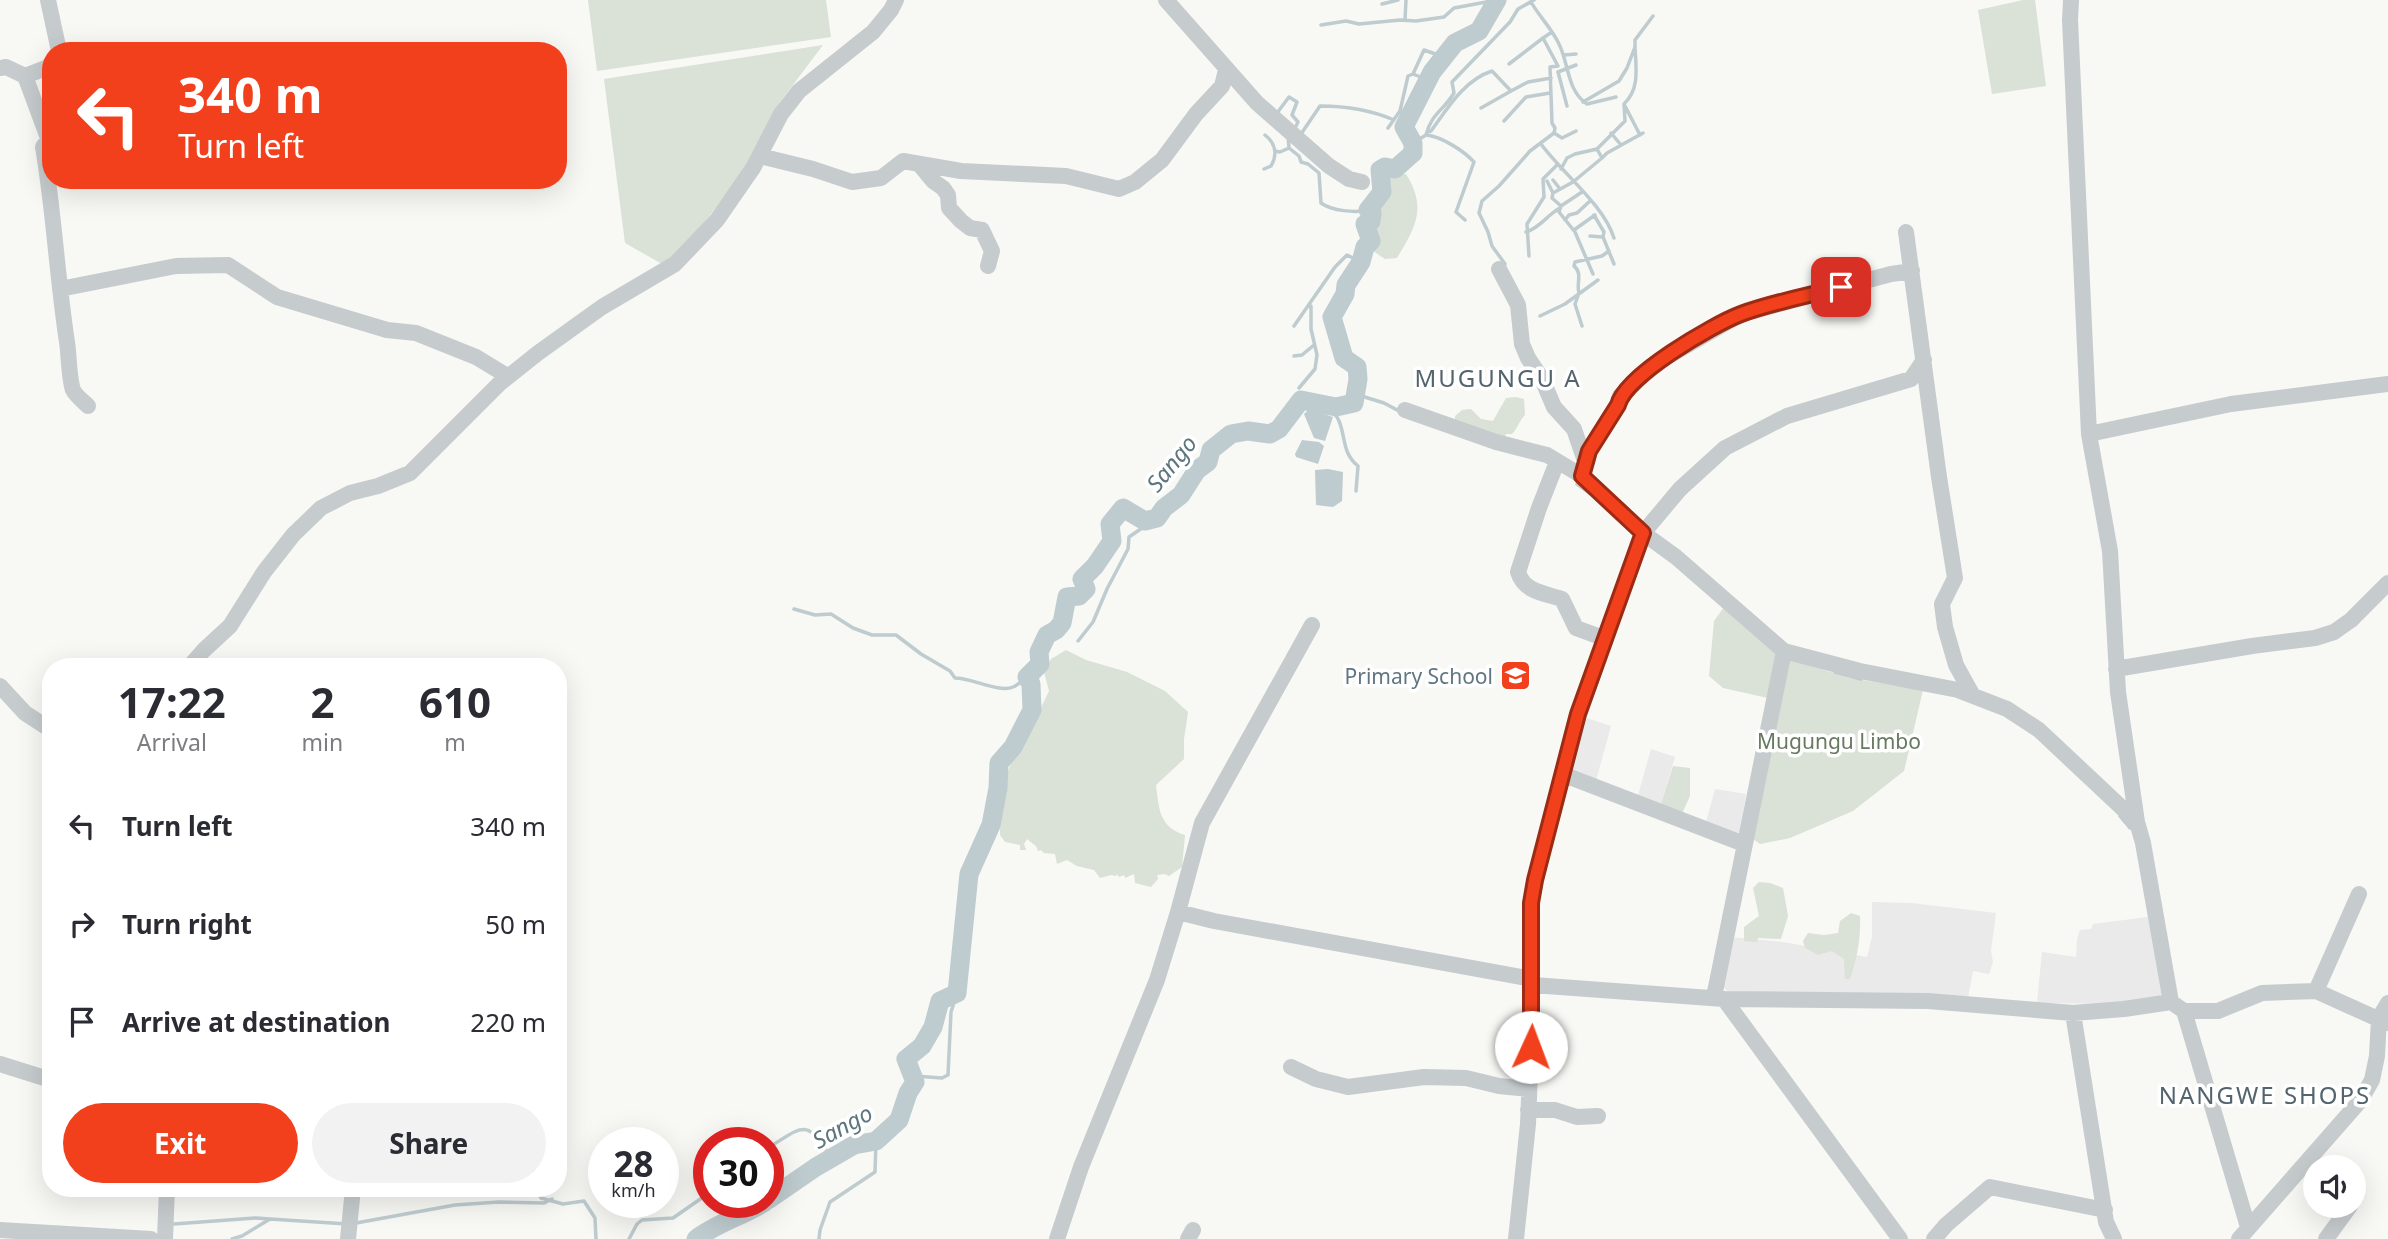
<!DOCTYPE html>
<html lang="en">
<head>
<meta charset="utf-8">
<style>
  :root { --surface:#fff; --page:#f2f2f3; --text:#2b2b33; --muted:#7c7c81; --accent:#f2401c }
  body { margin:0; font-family:"Noto Sans",sans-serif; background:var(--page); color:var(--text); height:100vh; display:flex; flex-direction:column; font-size:26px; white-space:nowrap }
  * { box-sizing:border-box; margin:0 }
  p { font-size:23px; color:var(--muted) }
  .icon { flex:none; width:38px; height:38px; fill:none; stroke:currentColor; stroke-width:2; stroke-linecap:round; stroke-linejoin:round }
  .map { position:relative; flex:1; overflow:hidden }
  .side { position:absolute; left:42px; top:658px; width:525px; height:539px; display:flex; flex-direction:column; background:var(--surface); border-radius:28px; box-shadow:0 7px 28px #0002 }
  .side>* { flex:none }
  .guide { position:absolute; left:42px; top:42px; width:525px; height:147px; border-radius:28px; box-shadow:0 7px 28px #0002; background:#f2401c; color:#fff; overflow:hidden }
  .buttons { position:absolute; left:2303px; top:1155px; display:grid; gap:14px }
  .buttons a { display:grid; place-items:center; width:63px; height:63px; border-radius:50%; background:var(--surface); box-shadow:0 7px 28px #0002; font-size:35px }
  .speed { position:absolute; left:588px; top:1127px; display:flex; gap:14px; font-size:35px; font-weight:700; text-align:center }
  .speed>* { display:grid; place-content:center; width:91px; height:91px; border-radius:50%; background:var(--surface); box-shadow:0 7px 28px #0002; line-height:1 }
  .speed small { font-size:18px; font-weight:400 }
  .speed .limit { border:10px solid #d22; background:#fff; color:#111 }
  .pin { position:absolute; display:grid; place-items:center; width:60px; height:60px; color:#fff; margin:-30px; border-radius:14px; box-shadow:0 4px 10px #0006 }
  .me { position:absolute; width:77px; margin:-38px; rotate:2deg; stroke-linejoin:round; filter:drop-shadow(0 0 5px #0008) }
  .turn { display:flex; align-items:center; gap:24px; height:147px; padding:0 21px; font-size:32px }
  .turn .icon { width:91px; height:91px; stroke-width:2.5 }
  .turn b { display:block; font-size:49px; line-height:60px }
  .eta { display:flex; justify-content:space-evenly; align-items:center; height:119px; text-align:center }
  .eta b { font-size:42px; font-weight:700; line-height:49px }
  .button { display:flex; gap:14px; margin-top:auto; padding:14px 21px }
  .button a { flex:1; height:80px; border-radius:42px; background:var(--accent); color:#fff; font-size:28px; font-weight:700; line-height:80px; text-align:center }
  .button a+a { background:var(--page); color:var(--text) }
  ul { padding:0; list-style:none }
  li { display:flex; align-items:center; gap:21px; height:98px; padding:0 21px }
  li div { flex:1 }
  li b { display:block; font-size:26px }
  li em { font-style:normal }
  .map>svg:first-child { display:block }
  .built { fill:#e9eae9 }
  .green { fill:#dae1d6 }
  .water { fill:#becbcf }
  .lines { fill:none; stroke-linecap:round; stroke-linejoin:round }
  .stream { stroke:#becbcf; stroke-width:3.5 }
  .river { stroke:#becbcf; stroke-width:19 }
  .minor { stroke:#c6cbce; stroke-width:16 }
  .route-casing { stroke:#9d2a12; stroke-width:18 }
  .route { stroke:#f2401c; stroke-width:12 }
  .labels { text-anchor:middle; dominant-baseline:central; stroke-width:7; stroke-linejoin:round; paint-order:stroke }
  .poi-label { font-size:21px; fill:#617683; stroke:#fff; text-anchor:end }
  .park-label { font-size:21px; fill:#677a60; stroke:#fff }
  .water-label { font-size:23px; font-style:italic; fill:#5c767d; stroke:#fff }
  .quarter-label { font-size:24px; letter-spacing:2px; fill:#53646d; stroke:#fff }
</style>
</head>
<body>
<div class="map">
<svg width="2388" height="1239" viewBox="0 0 2388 1239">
  <rect width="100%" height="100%" fill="#f8f8f5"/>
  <!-- built -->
  <path class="built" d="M1583 717 1611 726 1595 784 1567 773Z
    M1651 749 1675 757 1660 807 1637 799Z
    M1715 789 1746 794 1740 834 1705 826Z
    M1872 902 1911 903 1996 913 1991 951 1993 962 1989 974 1973 971 1968 998 1728 992 1725 989 1723 985 1731 937 1783 942 1867 957 1872 937Z
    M2148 917 2165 996 2112 1004 2037 1003 2042 952 2076 957 2077 939 2080 930 2091 929 2093 924Z"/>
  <!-- green -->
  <path class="green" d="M588 0H826L831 37 597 71Z
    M2023 0H2035L2046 86 1992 94 1978 10Z
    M823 45 780 102 738 179 669 268 625 243 604 79Z
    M1390 174H1406C1427 208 1416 226 1397 258L1385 259 1373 251 1375 244 1371 229Z
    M1516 397 1524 399 1525 415C1519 421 1518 428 1512 434H1506L1505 437 1455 424V416L1462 410 1471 409 1481 419 1493 421 1506 398Z
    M1724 607 1776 652 1768 698 1723 688 1709 676 1714 621Z
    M1066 650 1086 660 1127 672 1165 691 1188 712 1184 739V759L1156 785C1159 809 1159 827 1185 835L1182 867 1169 876 1165 874 1157 875 1158 879 1151 887 1135 883 1134 874 1125 878 1124 875 1119 877 1117 874 1116 876 1111 875 1100 878 1094 870 1077 866 1067 860 1057 864 1055 854 1044 853 1041 850 1038 851 1036 846 1027 839 1024 844 1026 850H1020V845L1005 842 1000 835V821L993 822 1013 755 1037 716 1049 691 1044 672 1051 659Z
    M1788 659 1850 678 1923 690 1904 771 1853 811 1790 838 1760 844 1753 839Z
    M1673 766 1690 768V796L1681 816 1660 807Z
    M1759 882 1770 883 1783 888 1788 916 1781 939 1758 938 1757 942 1744 941V927L1759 916 1753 888Z
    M1851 913 1860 916C1861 938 1857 958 1850 979H1845L1844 959 1832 951 1818 955 1805 948 1803 941 1808 933 1824 935 1838 933 1840 921Z"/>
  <!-- water -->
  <path class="water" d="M1309 409 1333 417 1325 441 1314 438 1304 414Z
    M1302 440 1319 442 1324 446 1318 464 1296 457 1295 454Z
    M1328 469 1343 472 1342 501 1333 507 1316 505 1315 470Z"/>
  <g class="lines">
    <!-- stream -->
    <path class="stream" d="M1531 2C1539 16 1552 29 1559 44 1569 64 1567 91 1587 104L1616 97
      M1382 4 1398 0
      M1405 20 1406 0
      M1321 25 1346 21 1359 24 1400 20 1416 21 1444 17 1454 8 1497 0
      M1564 55 1576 54
      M1509 64 1543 38
      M1413 74 1424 50 1444 57
      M1583 102 1619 81 1627 68 1635 47V40L1653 16
      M1567 106 1558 72 1576 65
      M1625 106 1640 135
      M1481 108 1511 91
      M1277 113 1289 97 1297 102 1292 115 1298 122 1295 128
      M1504 121 1526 97 1550 93
      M1388 128 1400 111 1408 76 1413 74 1428 80
      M1299 132 1301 134 1320 106C1345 106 1371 110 1394 120
      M1427 132 1431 131C1447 109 1464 80 1492 71L1511 91 1528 82 1551 78
      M1554 133 1562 138 1576 131
      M1611 133 1621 145
      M1427 135C1442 137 1464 151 1474 162L1456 212 1465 220
      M1288 136 1289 148 1299 156 1301 162 1308 164 1319 173 1321 203C1332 211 1355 213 1368 210
      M1413 143 1426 135C1431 114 1444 110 1454 93L1452 82 1510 22 1518 9 1534 0
      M1541 144C1563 174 1603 204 1614 238
      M1597 149 1602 158 1607 153 1643 133
      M1275 151 1280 152 1289 148
      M1264 169 1271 166C1278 154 1275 143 1265 135
      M1561 169 1567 158 1575 154 1597 149 1625 121 1624 104C1640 89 1636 68 1635 47
      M1553 180 1560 189
      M1547 181 1553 193 1552 198 1561 206 1582 192
      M1553 193 1573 182 1602 158
      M1561 206 1559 212 1575 232 1593 274
      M1594 215 1604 232 1603 237 1614 264
      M1565 220 1569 215 1577 213 1590 201
      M1574 230 1595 215
      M1526 232C1540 228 1547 215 1560 208
      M1590 236 1602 237
      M1529 256 1527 224 1544 197 1543 179 1557 165
      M1505 264 1492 246 1488 232 1479 213 1482 201 1499 186 1530 151 1554 133 1555 128 1552 123 1550 67 1558 66 1543 38 1552 32
      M1540 316 1565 304 1598 280
      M1294 326 1335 267 1347 255 1361 262
      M1582 326 1575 304 1579 293C1576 284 1583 273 1574 266L1575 262 1602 256 1609 251
      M1294 356 1302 355 1314 345
      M1299 388 1315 369 1317 355 1311 329V306
      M1355 394 1384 403 1399 411
      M1318 403C1325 408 1336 412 1339 421 1346 438 1342 453 1358 466L1356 491
      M1577 484 1591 494
      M794 609 815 615 831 614 853 628 872 635H896L921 654 950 671 955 678C972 678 999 693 1013 687 1018 685 1023 680 1027 677
      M1078 641 1093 622 1107 589 1128 549 1129 537 1145 526 1149 521
      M1835 672 1861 679
      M2120 816 2130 828
      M914 1076 942 1078 948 1075 951 1012 957 993
      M768 1148C805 1125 806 1118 832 1159
      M534 1188 541 1198 563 1204 584 1201 595 1218 596 1239
      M356 1223 455 1205 499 1202 544 1203 552 1199
      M174 1224 255 1218 347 1224
      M232 1239 242 1236 270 1219
      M629 1239 637 1224 642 1220 673 1218 709 1193
      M819 1239 820 1230 830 1202 875 1172 876 1141"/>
    <!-- river -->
    <path class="river" d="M768 1200 816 1167 854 1145 876 1141 899 1120 908 1093 915 1082 906 1059 922 1046 933 1027 940 1001 957 993 969 874 991 825 998 788 999 763 1013 747 1032 710 1031 684 1027 677 1040 664 1039 652 1047 635 1056 630 1062 623 1067 597 1079 596 1086 589 1082 579 1095 566 1112 541 1110 524 1123 508 1145 521 1157 518 1164 508 1181 495 1197 470 1208 462 1211 450 1231 434 1248 431 1270 434 1279 429 1301 400 1336 407 1354 403 1358 379 1357 367 1344 358 1332 317 1345 294 1346 285 1361 262 1365 247 1371 241 1365 224 1371 221 1372 213 1368 210 1382 192 1380 170 1385 167 1395 169 1413 153V143L1404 127 1432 72 1455 43 1479 31 1497 0
      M696 1239C717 1223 743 1216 765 1202"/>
    <!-- minor -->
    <path class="minor" d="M48 0 59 51
      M1166 0 1257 103 1329 166 1349 179 1362 182
      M2071 0 2070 20 2089 434 2110 551 2118 692 2137 822 2143 843 2171 1002 2184 1011 2248 1227
      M0 68 6 67 25 76 48 138
      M25 76 51 66
      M51 136 43 147C54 212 57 277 67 342 69 355 69 379 73 390 76 396 84 402 88 406
      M760 156 813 169 852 182 881 178 903 161 961 171 1066 176 1119 189 1135 182 1162 160 1196 114 1222 86 1226 70
      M919 164 933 181 943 188 948 195 949 208 961 221 970 228 982 230 992 251 988 266
      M1906 232 1939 477 1955 578 1942 604 1945 627 1956 665 1972 694
      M1499 269 1518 305 1522 344 1528 358 1542 379 1554 407 1574 429 1586 464
      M60 289 176 266 228 265 277 297 387 330 416 333 476 357 504 374
      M1405 410 1496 442 1547 455 1582 476 1643 533 1676 557 1784 651 1714 997
      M2089 434 2231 404 2388 384
      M1557 462 1539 508 1518 572C1524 592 1544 593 1562 599L1576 628 1606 639
      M1587 462 1589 451 1618 405 1620 396 1639 376 1651 366 1741 314 1891 274 1912 271
      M1784 651 1860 671 1958 690 2007 709 2039 730 2137 822
      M189 667 204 650 230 626 264 572 293 535 321 508 350 493 378 486 410 473 499 384 538 353 602 307 675 264 717 220 753 168 781 114 799 91 873 32 891 10 896 0
      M2116 669 2252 646 2315 638 2334 632 2351 620 2388 583
      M0 686 25 713 51 730
      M1562 774 1744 844
      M1178 912 1214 921 1532 979
      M1533 985 1724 999 1928 1001 2073 1013 2124 1009 2171 1002
      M2316 991 2359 894
      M1724 999 1900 1239
      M2184 1011H2218L2262 993 2316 991 2387 1023
      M2073 1013 2106 1222 2114 1239
      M0 1064 51 1080
      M1291 1067 1316 1079 1348 1087 1424 1077 1466 1078 1499 1086 1529 1089
      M1528 1110H1555L1577 1117 1598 1116
      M0 1230 151 1239
      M165 1239 167 1188
      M348 1239 353 1188
      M1057 1239 1081 1167 1157 980 1178 912 1202 823 1312 625
      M1188 1239 1193 1230
      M1516 1239 1528 1124 1532 1020 1531 903 1540 862 1579 714 1643 533 1680 489 1725 448 1787 416 1911 379 1924 360
      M1934 1239 1946 1225 1990 1187 2105 1210
      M2239 1239 2360 1101 2372 1080 2377 1056 2379 1018 2388 1003
      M2326 1239 2350 1206"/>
  </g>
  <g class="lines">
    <defs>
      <path id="route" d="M1531 1047V903L1535 880 1578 714 1643 533 1582 476 1589 451 1618 405C1625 376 1712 325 1741 314 1773 302 1808 296 1841 287"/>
    </defs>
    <!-- route casing -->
    <use href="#route" class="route-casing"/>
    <!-- route -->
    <use href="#route" class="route"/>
  </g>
  <!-- icons -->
  <defs>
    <symbol id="school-square" viewBox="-11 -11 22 22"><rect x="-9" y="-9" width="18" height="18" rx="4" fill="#f2401c" stroke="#fff"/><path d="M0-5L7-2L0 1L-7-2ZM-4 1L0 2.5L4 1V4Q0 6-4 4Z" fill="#fff"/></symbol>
  </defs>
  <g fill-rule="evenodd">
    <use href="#school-square" x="1498" y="658" width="35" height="35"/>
  </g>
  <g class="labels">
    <!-- poi labels -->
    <g class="poi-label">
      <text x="1493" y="676">Primary School</text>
    </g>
    <!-- park labels -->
    <g class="park-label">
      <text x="1839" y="741">Mugungu Limbo</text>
    </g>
    <!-- water labels -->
    <g class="water-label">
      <text transform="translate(1171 463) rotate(-51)">Sango</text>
      <text transform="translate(842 1126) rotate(-29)">Sango</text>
    </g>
    <!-- quarter labels -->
    <g class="quarter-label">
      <text x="1498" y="377">MUGUNGU A</text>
      <text x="2265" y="1094">NANGWE SHOPS</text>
    </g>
  </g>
</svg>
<div class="buttons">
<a><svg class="icon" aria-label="sound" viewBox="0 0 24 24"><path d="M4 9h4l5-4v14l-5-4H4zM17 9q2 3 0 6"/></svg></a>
</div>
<div class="speed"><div>28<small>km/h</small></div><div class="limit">30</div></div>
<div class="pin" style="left:1841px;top:287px;background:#d93025"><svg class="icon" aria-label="arrive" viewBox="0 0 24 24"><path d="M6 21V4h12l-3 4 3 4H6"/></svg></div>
<svg class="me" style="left:1531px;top:1047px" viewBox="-20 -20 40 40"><circle r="19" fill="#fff"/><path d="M0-13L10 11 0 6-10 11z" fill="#f2401c"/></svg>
<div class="guide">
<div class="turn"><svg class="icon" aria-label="left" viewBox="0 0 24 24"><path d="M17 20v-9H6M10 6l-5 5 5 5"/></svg><div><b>340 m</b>Turn left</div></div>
</div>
<section class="side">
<div class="eta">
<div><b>17:22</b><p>Arrival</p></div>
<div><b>2</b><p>min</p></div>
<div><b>610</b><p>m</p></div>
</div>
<ul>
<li><svg class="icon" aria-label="left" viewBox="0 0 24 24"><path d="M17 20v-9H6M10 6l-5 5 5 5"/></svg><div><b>Turn left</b></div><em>340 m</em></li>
<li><svg class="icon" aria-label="right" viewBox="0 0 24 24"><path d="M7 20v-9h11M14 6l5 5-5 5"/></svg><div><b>Turn right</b></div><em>50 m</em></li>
<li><svg class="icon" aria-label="arrive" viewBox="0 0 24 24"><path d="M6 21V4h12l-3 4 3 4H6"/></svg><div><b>Arrive at destination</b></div><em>220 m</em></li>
</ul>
<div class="button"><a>Exit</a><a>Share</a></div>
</section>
</div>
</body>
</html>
